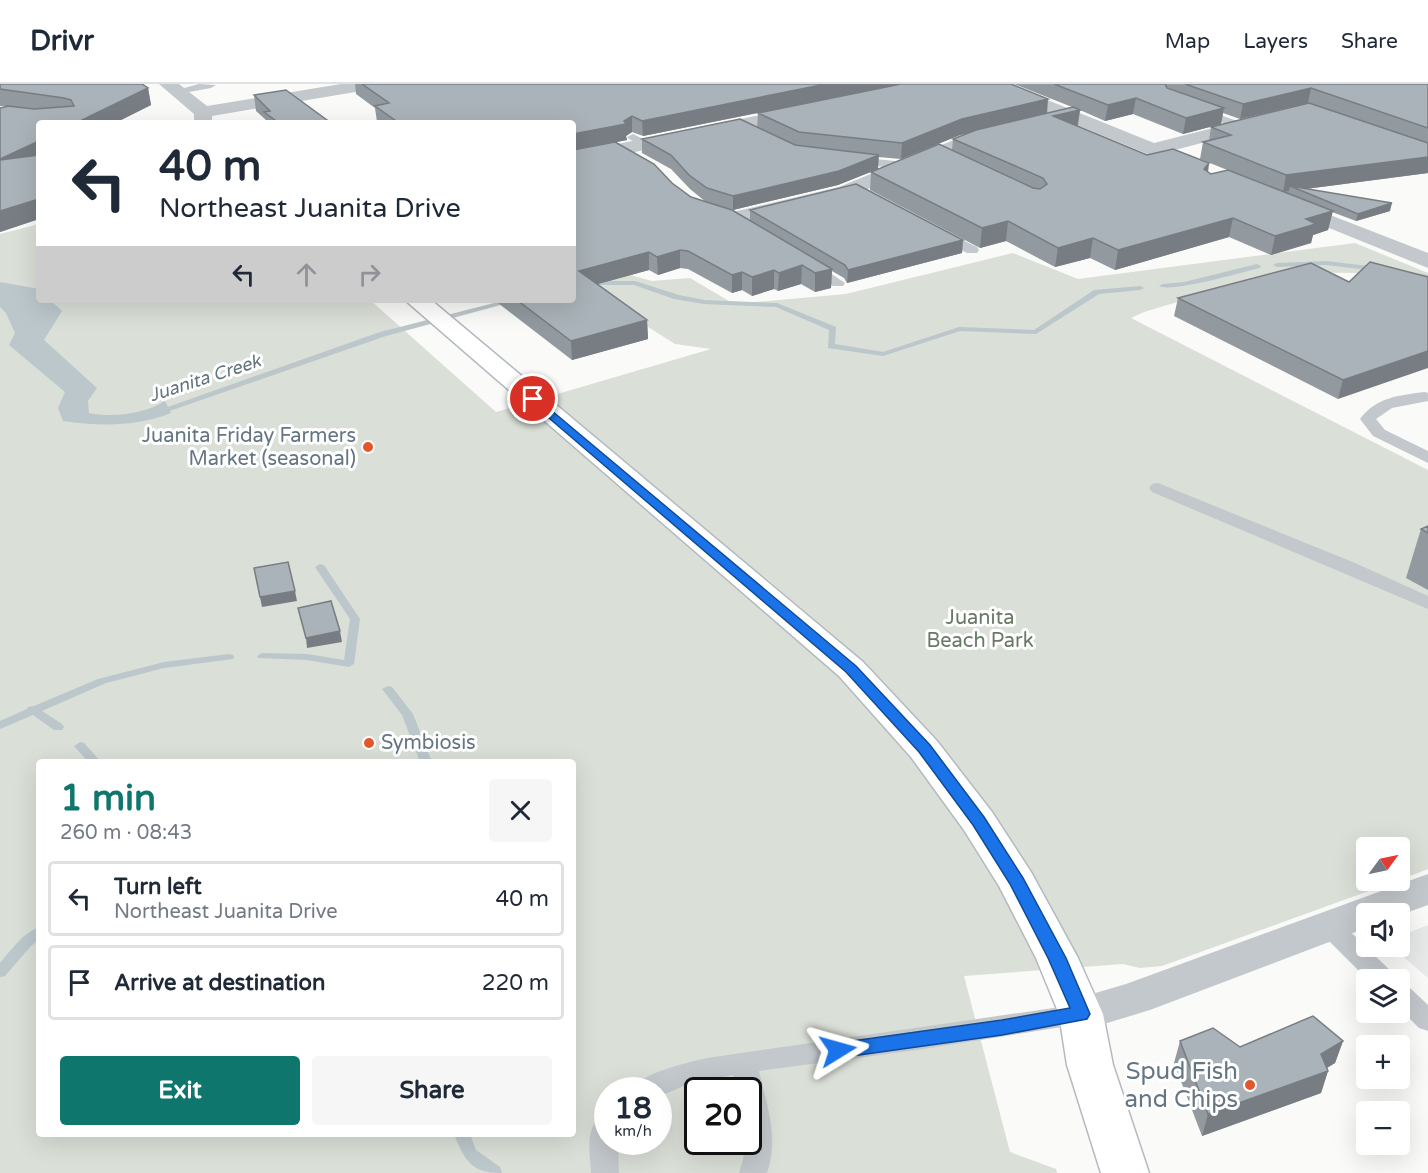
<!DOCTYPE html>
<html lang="en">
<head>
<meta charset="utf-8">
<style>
  :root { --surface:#fff; --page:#f6f6f7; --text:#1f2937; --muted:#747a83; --line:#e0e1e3; --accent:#0f766e }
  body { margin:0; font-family:"Varela Round",sans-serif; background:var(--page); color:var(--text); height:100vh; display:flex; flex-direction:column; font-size:22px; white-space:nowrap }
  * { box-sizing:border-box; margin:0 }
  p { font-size:20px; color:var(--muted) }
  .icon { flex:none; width:33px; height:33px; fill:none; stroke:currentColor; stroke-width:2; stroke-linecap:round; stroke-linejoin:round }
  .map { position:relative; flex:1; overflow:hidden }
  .side { position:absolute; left:36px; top:675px; width:540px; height:378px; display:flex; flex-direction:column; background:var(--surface); border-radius:6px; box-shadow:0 6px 24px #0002 }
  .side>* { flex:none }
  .hud { position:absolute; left:36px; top:36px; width:540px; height:183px; border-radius:6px; box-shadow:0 6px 24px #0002; background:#fff; color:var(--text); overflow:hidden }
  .needle { width:39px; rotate:57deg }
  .buttons { position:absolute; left:1356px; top:753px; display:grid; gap:12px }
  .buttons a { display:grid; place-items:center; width:54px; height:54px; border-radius:6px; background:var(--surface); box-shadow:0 6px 24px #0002; font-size:30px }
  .speed { position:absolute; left:594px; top:993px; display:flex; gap:12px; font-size:30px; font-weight:700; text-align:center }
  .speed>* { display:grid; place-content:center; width:78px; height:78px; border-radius:50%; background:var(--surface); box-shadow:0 6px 24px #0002; line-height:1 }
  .speed small { font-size:15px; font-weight:400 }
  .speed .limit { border:3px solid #111; border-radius:9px; background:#fff; color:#111 }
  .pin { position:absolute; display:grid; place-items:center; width:51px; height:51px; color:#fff; margin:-26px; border:3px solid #fff; border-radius:50%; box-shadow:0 2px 6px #0007 }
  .me { position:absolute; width:66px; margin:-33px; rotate:82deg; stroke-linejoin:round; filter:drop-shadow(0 0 4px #0008) }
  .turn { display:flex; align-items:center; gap:21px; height:126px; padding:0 24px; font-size:27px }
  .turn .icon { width:78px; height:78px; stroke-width:2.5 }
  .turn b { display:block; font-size:42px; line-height:51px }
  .lanes { display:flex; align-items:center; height:57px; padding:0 24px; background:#0003; justify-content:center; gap:30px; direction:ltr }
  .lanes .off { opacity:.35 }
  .round { display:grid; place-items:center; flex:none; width:63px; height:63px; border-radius:6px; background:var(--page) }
  .overview { display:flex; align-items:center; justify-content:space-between; height:102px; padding:0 24px }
  h1 { font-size:36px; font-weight:800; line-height:45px; color:var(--accent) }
  .button { display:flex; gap:12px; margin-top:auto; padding:12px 24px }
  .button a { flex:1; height:69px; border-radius:6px; background:var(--accent); color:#fff; font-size:24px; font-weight:800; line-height:69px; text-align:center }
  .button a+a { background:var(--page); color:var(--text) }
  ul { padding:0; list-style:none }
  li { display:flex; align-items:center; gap:18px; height:75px; margin:0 12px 9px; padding:0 12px; border:3px solid var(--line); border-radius:6px }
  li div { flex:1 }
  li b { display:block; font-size:22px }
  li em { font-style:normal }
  header { display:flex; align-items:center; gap:36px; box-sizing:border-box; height:84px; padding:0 30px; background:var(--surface); border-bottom:2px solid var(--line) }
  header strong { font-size:28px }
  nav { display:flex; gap:33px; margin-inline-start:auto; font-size:21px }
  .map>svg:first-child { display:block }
  .built { fill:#e8e9e9 }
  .green { fill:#dadfd7; fill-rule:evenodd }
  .water { fill:#bbc7cb }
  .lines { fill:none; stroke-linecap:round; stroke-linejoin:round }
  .stream { fill:#bbc7cb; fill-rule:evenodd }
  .secondary-casing { stroke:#b3babf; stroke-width:3 }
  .service { fill:#c3c8cc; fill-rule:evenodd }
  .minor { fill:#c3c8cc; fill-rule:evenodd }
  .tertiary { fill:#c3c8cc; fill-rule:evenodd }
  .secondary { fill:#fff; fill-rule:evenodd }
  .wall { fill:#929a9f; fill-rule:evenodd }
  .shaded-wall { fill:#777d82 }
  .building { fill:#aab3b9; stroke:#777d82; stroke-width:1.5 }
  .route { fill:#1a73e8; stroke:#114b97; stroke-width:1.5 }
  .poi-dot { fill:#e4572e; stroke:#fff; stroke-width:2 }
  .labels { text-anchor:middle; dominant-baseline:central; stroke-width:6; stroke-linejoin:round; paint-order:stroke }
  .far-water-label { font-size:18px; font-style:italic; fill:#60757c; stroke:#fff }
  .poi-label { font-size:20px; fill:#657683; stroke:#fff; text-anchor:end }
  .park-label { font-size:20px; fill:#687a64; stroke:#fff }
  .near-poi-label { font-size:24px; fill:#657683; stroke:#fff; text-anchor:end }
</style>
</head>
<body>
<header>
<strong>Drivr</strong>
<nav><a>Map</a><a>Layers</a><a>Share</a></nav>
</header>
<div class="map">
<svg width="1428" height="1089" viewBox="0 0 1428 1089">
  <rect width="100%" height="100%" fill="#fafaf8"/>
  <!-- built -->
  <path class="built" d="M1428 841V894L1392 863 1400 862V852Z"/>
  <!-- green -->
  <path class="green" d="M39 140V216H370L496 328 711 265 675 260 591 207 602 183 652 197 690 194 734 220 846 210 1013 169 1078 195 1355 159 1428 189V205L1358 189 1278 188 1144 228 1131 234 1428 386V785L1400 796V764H1366V796H1399L1162 882 1140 884 1123 880 964 892 1010 1068 1056 1085 1057 1089H0V202L2 198H0V150ZM39 678H573V1050H39ZM608 1006H658V1058H608ZM698 1006H748V1058H698Z"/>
  <!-- water -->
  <path class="water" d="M0 198 39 205V216H50L62 227 44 256 97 304 88 317 89 329C112 334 145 330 165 317L171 329C136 343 100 342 63 337L58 324 65 308 9 261 15 249 6 229 0 223Z"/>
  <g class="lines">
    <!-- stream -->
    <path class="stream" d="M1326 177 1377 183 1381 185 1377 187 1326 181 1277 183 1273 181 1277 179Z
      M1257 180 1261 182 1260 184C1242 188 1172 209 1159 202L1163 200 1184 198Z
      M1399 186 1428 191V195L1399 190Z
      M588 197H635L679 211 704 216 777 219 836 243 835 260 883 268 959 243 1034 246 1094 206 1140 202 1144 204 1140 206 1099 210 1036 250 960 247 883 272 828 264 829 246 776 223 704 220 674 215 634 201H588L573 204V200Z
      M506 216H519L386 252 158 331 155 332 151 329 380 248Z
      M320 480 324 481 360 535 354 580 349 583 307 576 258 574 257 572 262 569 307 570 344 576 350 535 315 483Z
      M229 570 233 571 234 573 233 575 164 584 106 599 42 627 62 640 64 643 62 646H54L33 631 0 645V637L27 625 28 623 34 622 98 595 164 578Z
      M388 602 392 603 413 630 432 678H420L402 631 382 605Z
      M80 658 84 659 101 678H88L74 662Z
      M39 843V855L30 863 5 892 0 893V879C11 866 23 849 39 843Z
      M454 1050H470L476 1066 500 1083 502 1089C471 1089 465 1077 454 1050Z"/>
    <defs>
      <path id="secondary" d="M405 216H431L863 578 937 657 992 728 1031 788 1078 874 1103 930 1113 981 1149 1089H1101L1067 981 1059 930 1036 874 999 802 964 746 911 673 839 592Z"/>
    </defs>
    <!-- secondary casing -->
    <use href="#secondary" class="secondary-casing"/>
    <!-- service -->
    <path class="service" d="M199 0 216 1 211 4 178 10 173 7Z
      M1197 23 1246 40 1248 42 1246 44H1238L1193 28 1192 26Z
      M633 50 649 58 651 60 645 63 629 55 627 53Z
      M853 73 906 78 912 82 906 86 849 78V74Z
      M940 145 977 163 979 166 977 169H967L935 152 934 149Z
      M809 177 814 178 845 199 843 202H833L804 184 802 181Z
      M1425 308 1428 309V317L1392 324 1376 335 1385 346 1428 367V379L1373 352 1360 335C1376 313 1401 311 1425 308Z
      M1158 399 1355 479 1428 512V525L1152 408 1149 404 1152 400Z
      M1400 795 1417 813 1413 819C1398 824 1384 812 1376 798Z
      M1329 833 1338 836 1393 889 1396 896H1368L1320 848 1317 842 1320 836Z
      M1400 900 1409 903 1428 921V947L1419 944 1400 925Z
      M1081 920 1090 923 1094 930 1090 937 1081 940 917 966 759 987C767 1021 779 1054 767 1089H739L743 1076 745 1058H748V1006H737L733 991 686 1001 658 1013V1006H632C642 988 687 979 707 974Z
      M608 1029V1058H618L619 1089H591C590 1068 583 1038 608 1029Z"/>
    <!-- minor -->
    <path class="minor" d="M159 0H179L207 22 341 0H382L379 4 373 5 212 32V39H194V30Z
      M984 0H1008L1154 59 1252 34 1259 36 1261 40 1259 44 1171 67 1206 81 1209 85 1206 89 1199 91 987 4Z
      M996 45 1003 47 1005 51 1003 55 974 62 853 111 732 141 693 128 689 124 693 120 700 118 733 128 839 103 961 53Z
      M1289 115 1428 169V184L1282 125 1279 121 1282 117Z
      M1428 790V821L1400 831V830H1366V844L1150 926 1081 947 1065 942 1059 930 1065 918 1126 900Z"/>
    <!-- tertiary -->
    <path class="tertiary" d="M800 23 806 24 809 28 806 32 573 81V69Z"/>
    <!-- secondary -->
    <use href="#secondary" class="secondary"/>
  </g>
  <!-- wall -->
  <path class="wall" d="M0 0 148 4 151 21 115 39H39V135L0 148 6 22H0Z
    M355 0H900L1047 29 1072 23 1014 0H1428V89L1305 105 1390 127 1356 137 1332 128 1328 146 1313 151 1311 159 1271 171 1229 153 1115 186 1090 174 1055 183 1006 157 980 164 870 106 871 88 952 66 953 55 967 49 960 51 901 75 878 73V85L838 101 733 126 750 136V126L963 156 962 169 847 199 844 194 832 187 831 204 815 208 801 200 778 207 774 205 752 212 742 206 732 209 688 185 680 184 658 191 649 186 598 200 647 236 648 255 572 276 494 216H573V39H379L377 38 375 24 356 10ZM1308 19 1211 43 1209 57 1203 58 1200 75 1267 102 1211 90 1208 88 1209 79 1147 71 1078 43 1080 26 1105 37 1133 30 1183 50 1221 40 1223 29 1240 35ZM758 29 757 44 642 55V69L671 85 690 105 706 118 691 113 615 58 627 56 626 52 632 48 643 52Z
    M254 11 331 39H266V36L256 27Z
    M1428 193 1338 315 1174 232 1178 214 1349 198Z
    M1428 442V506L1406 494 1421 445Z
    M1180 957 1240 963 1343 957 1335 979 1327 984 1328 987 1321 1009 1202 1052 1174 979Z"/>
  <!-- shaded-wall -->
  <path class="shaded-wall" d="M826 0H900L643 52 642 37Z
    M148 4 151 21 115 39H76Z
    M1311 4 1308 19 1240 35 1243 20Z
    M1136 14 1133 30 1105 37 1108 21Z
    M1048 15 1047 30 960 51 901 75 902 59 962 35Z
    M1224 24 1221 40 1183 50 1186 34Z
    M1080 26 1077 43 1053 32Z
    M632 32V48L626 52 627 56 573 67V50L624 37Z
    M39 57V77L0 75Z
    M879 71 878 85 838 101 733 126V112Z
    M1428 73V89L1298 106 1290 102 1289 107 1283 108 1286 91Z
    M1209 79 1206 97 1204 85Z
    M39 115V135L0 148V127Z
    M1392 119 1390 127 1356 137 1358 130Z
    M1333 127 1328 146 1313 151 1311 159 1271 171 1275 152 1306 135Z
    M1233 134 1229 153 1115 186 1118 166Z
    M1008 137 1006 157 980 164 982 144Z
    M1093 154 1090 174 1055 183 1058 164Z
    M963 156 962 169 847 199 848 186Z
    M680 166V184L658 191 657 173Z
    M649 168V186L580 205 579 187Z
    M802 181 801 200 778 207 779 189Z
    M832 185 831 204 815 208V189Z
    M774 186V205L752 212V193Z
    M742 188V206L732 209V191Z
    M647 236 648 255 572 276 571 257Z
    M1428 267V284L1338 315 1343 296Z
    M295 507 297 517 262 523 260 513Z
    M340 547 342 558 307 564 306 554Z
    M1343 957 1335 979 1313 992 1321 970Z
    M1328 987 1321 1009 1202 1052 1208 1030Z"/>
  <!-- building -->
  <path class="building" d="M0 0H142L148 4 76 39H39V57L0 75V24L8 22 34 25 74 22 71 16 64 14 0 5Z
    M362 0H826L642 37 632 32 624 37 626 40 573 50V39H399L375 22 389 19Z
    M901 0H1011L1048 15 962 35 902 59 799 48 758 29Z
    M1054 0H1165L1167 4 1224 24 1186 34 1136 14 1108 21Z
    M1185 0H1428V44L1311 4 1243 20Z
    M286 6 331 39H279L264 28 270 27 254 11Z
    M1309 19 1428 59V73L1286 91 1203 58 1231 51 1211 43Z
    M1073 23 1080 26 1053 32 1147 71 1173 65 1209 79 1204 85 1211 90 1228 86 1333 127 1306 135 1316 140 1275 152 1233 134 1118 166 1093 154 1058 164 1008 137 982 144 871 88 939 60 1033 104 1040 105 1047 100 1043 94 953 55 976 46Z
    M740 35 795 61 879 71 839 87 733 112 707 104 689 91 671 71 642 55Z
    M615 58 654 80 672 99 691 113 732 126 832 185 815 189 802 181 779 189 774 186 752 193 742 188 732 191 688 167 680 166 657 173 649 168 579 187 647 236 571 257 517 216H573V139L575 138 573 137V66Z
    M39 71V115L0 127V76Z
    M856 100 963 156 848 186 845 181 750 126Z
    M1290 102 1392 119 1358 130Z
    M1370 178 1428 193V267L1343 296 1178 214 1311 179 1349 198Z
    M1428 442V449L1421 445Z
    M288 478 295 507 260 513 254 484Z
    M331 517 340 547 306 554 298 524Z
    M1313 932 1343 957 1321 970 1328 987 1208 1030 1180 957 1213 944 1240 963Z"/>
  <!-- route -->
  <path class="route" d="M533 311 856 582 930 661 984 733 1023 794 1066 874 1090 930 1087 935 1002 951 838 974 832 972 829 966 832 961 838 959 1002 936 1070 924 1048 874 1010 800 973 741 919 668 846 588 529 317V312Z"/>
  <!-- markers -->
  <g class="poi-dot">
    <circle cx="368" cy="363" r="6"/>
    <circle cx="369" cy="659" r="6"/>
    <circle cx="1250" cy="1001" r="6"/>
  </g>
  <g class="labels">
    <!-- far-water labels -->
    <g class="far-water-label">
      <text transform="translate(205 294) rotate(-18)">Juanita Creek</text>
    </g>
    <!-- poi labels -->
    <g class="poi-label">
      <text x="356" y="352">Juanita Friday Farmers<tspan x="356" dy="23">Market (seasonal)</tspan></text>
      <text x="381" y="659" text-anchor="start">Symbiosis</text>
    </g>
    <!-- park labels -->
    <g class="park-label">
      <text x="980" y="534">Juanita<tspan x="980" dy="23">Beach Park</tspan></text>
    </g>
    <!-- near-poi labels -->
    <g class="near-poi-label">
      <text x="1238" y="987">Spud Fish<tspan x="1238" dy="28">and Chips</tspan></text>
    </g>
  </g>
</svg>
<div class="buttons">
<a><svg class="needle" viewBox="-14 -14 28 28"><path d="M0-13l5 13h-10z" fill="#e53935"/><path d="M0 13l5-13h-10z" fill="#747a83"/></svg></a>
<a><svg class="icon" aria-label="sound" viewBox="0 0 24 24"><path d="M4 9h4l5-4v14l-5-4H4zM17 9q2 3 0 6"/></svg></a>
<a><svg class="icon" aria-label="layers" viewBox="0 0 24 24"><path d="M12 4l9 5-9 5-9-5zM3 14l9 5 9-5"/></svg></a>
<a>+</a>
<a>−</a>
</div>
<div class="speed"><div>18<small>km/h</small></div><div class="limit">20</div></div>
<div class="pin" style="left:533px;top:315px;background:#d93025"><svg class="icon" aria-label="arrive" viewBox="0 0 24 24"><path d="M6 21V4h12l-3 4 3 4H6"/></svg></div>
<svg class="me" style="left:838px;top:966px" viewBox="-20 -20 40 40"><path d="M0-17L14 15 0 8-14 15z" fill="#1a73e8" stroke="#fff" stroke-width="4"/></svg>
<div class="hud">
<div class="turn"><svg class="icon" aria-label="left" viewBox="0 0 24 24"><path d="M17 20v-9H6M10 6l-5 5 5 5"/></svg><div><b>40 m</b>Northeast Juanita Drive</div></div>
<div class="lanes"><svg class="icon" aria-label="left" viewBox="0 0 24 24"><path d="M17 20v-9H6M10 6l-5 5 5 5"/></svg><svg class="icon off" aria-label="ahead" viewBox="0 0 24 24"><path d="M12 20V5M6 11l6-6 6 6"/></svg><svg class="icon off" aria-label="right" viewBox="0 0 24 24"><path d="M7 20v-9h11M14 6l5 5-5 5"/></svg></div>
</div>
<section class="side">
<div class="overview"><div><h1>1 min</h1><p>260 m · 08:43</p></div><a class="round"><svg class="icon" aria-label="close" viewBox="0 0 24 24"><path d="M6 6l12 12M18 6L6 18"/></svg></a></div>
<ul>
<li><svg class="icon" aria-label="left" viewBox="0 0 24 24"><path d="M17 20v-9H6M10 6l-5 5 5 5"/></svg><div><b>Turn left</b><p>Northeast Juanita Drive</p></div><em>40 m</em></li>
<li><svg class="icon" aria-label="arrive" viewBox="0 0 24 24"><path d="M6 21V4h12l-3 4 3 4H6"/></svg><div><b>Arrive at destination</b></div><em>220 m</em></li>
</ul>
<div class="button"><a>Exit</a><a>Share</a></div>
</section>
</div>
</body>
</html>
